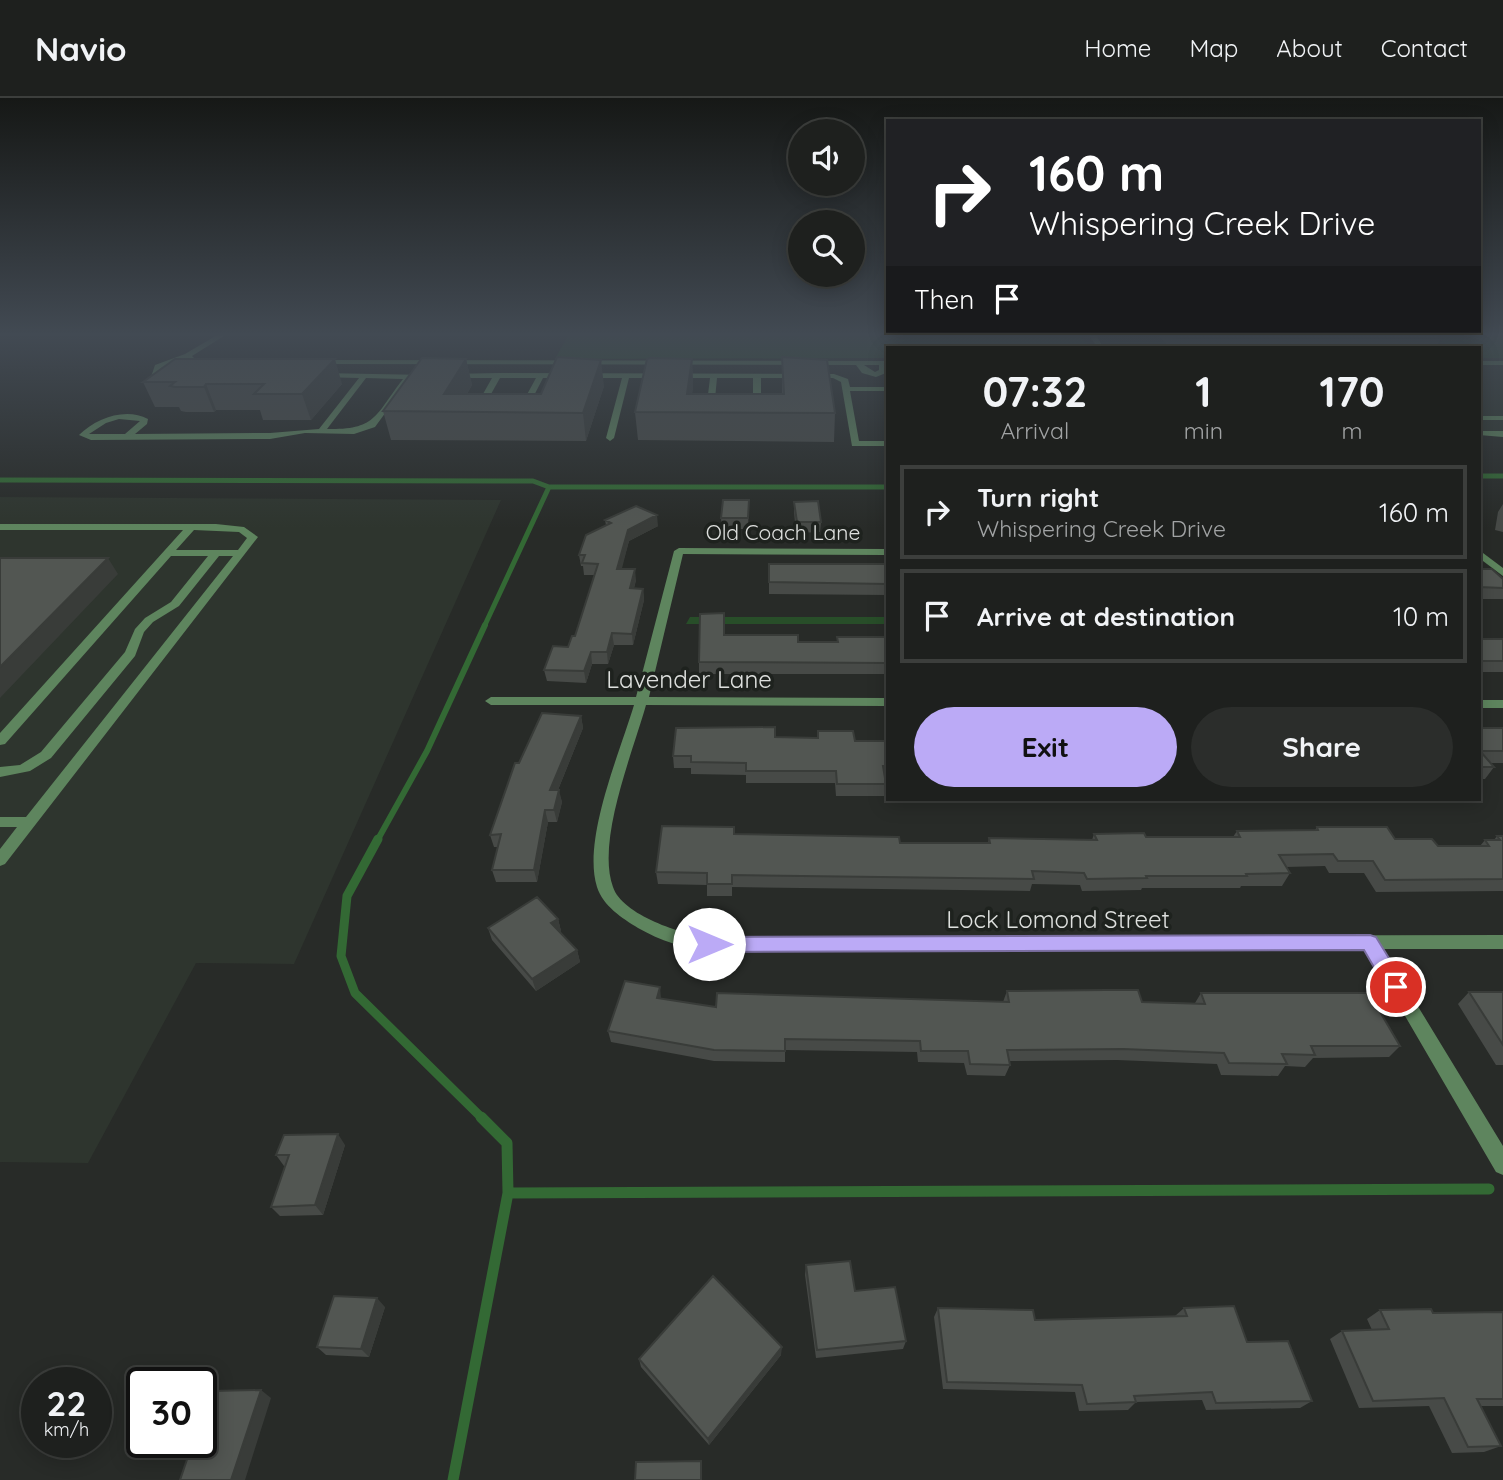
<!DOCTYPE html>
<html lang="en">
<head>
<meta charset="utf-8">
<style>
  :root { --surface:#1e201e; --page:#2b2d2b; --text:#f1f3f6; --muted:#a1a3a4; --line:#3c3e3c; --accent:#bbaaf6 }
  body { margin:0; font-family:Quicksand,sans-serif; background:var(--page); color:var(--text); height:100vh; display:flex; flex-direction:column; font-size:26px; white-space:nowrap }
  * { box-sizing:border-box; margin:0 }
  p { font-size:23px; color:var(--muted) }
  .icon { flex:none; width:38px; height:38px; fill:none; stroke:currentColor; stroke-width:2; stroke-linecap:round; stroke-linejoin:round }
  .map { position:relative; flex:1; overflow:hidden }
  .details { position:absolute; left:886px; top:248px; width:595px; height:455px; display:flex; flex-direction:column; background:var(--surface); border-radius:0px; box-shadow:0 4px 18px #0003,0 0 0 2px var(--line) }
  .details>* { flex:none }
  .hud { position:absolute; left:886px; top:21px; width:595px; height:214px; border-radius:0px; box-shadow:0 4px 18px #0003,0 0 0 2px var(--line); background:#202124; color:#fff; overflow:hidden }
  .controls { position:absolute; left:788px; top:21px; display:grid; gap:14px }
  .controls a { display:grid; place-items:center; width:77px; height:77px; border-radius:50%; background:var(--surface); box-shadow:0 4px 18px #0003,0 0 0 2px var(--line); font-size:35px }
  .speed { position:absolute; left:21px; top:1269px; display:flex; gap:14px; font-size:35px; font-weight:700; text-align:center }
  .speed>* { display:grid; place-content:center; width:91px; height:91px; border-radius:50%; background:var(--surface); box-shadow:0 4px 18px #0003,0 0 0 2px var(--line); line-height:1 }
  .speed small { font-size:18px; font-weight:400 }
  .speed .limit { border:4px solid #111; border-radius:10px; background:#fff; color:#111 }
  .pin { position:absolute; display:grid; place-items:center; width:60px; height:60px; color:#fff; margin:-30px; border:4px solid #fff; border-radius:50%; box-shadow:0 2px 7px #0007 }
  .me { position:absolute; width:77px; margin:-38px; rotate:90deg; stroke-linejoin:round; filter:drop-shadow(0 0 5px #0008) }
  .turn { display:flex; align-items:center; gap:24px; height:147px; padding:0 28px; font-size:32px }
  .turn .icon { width:91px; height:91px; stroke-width:2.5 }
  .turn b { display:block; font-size:49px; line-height:60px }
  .then { display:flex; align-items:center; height:66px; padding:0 28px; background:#0003; gap:14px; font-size:26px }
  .eta { display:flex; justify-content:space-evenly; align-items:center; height:119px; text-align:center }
  .eta b { font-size:42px; font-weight:700; line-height:49px }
  .button { display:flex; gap:14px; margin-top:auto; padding:14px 28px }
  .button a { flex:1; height:80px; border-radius:42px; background:var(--accent); color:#111; font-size:28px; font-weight:700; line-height:80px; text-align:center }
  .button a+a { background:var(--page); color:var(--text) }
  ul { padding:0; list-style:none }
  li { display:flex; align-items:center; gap:21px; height:94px; margin:0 14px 10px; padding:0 14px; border:4px solid var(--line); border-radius:0px }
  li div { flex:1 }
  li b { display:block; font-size:26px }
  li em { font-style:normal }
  header { display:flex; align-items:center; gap:42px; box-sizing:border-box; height:98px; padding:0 35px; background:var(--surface); border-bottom:2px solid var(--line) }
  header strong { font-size:33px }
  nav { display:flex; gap:38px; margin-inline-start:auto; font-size:24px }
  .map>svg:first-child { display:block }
  .built { fill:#2e352e }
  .green { fill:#284e29 }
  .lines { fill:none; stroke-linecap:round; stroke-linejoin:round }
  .stream-far3 { stroke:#336934; stroke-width:5 }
  .stream-far2 { stroke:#336934; stroke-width:6 }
  .stream-far1 { stroke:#336934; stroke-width:9 }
  .stream { stroke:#336934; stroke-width:11 }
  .service { fill:#5e855e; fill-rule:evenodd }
  .minor { fill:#5e855e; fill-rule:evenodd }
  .wall { fill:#474a47 }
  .shaded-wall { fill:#393c39 }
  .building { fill:#525652; stroke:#393c39; stroke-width:2 }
  .route { fill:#bbaaf6; stroke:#7a6ea0; stroke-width:2 }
  .labels { text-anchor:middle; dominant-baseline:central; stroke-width:7; stroke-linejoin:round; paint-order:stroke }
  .far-street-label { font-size:21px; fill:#dee0de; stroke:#1e221e }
  .street-label { font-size:24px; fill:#dee0de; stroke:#1e221e }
</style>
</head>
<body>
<header>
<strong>Navio</strong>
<nav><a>Home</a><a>Map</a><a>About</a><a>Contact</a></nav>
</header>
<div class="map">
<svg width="1503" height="1382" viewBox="0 0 1503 1382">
  <rect width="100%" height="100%" fill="#282b28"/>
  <!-- built -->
  <path class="built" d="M1079 236H1430L1452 250H1090Z
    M1479 260H1503V333H1479Z
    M0 399 501 402 294 866 196 865 88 1065 0 1064Z"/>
  <!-- green -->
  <path class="green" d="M569 236H1079L1090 250H887V260L555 261Z
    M1430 236H1503V260H1479V250H1452Z
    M690 519H887V526H686Z"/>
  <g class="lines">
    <!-- stream-far3 -->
    <path class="stream-far3" d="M1479 378H1503
      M0 382 533 383 549 389 484 529
      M549 389H887"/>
    <!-- stream-far2 -->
    <path class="stream-far2" d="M377 743 427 653 485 527"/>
    <!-- stream-far1 -->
    <path class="stream-far1" d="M378 741 347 798 341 858 355 895 483 1021"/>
    <!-- stream -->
    <path class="stream" d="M508 1095 1489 1091
      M453 1382 508 1095 507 1045 481 1019"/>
    <!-- service -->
    <path class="service" d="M219 236H227L192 258 198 264 186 276 179 274 190 264 187 261 161 270 158 281 166 282V286L150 282 155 267 185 256Z
      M1088 236H1095L1104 250H1098Z
      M318 262 887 263 886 275 876 279 862 275 856 267 315 266ZM864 267H879V272L875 274Z
      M1479 263H1503V267H1479Z
      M321 275 427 277 431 279 427 281H410L375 329 354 336 305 335 270 341 91 342 79 337C96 320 126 309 148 321L147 326 135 336 270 335 319 331 359 280 318 279 317 277ZM366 280 403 281C375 317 377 332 327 331ZM119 321 140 323 125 336H89L106 325Z
      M498 275 834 276 848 281 850 289H887V293H850L859 343H887V348H852L841 284 833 280H761V314L757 316 753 314V280H717L714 311 716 313 712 315 706 313 710 280H629L614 340 610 343 606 340 622 280H543L526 313 522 315 518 313 536 280H500L482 312 478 314 474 312 492 280H450L446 278 450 276Z
      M1479 318H1503V322H1479Z
      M1479 333H1503V339L1479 337Z
      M0 426H216L244 429 258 439 5 766 0 768V751L17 729H0V719H26L233 458H219L179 508 153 524 144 534 135 558 51 660 30 673 0 679V669L20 667 41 654 125 554 135 531 145 520 171 504 208 458H171L5 646 0 647V635L183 432H0ZM194 432 239 434 247 440 238 452H176Z"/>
    <!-- minor -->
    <path class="minor" d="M679 450 887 451V457L683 456 649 599 887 600V608L646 607C633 654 596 743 613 789 622 817 683 837 709 839L1503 837V851H1383L1503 1048V1077L1496 1074 1366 851 709 853C683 850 661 843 638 830 622 820 603 808 597 789 582 742 620 654 634 607H491L485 603 491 599H636L674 453Z
      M1479 452 1503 470V478L1479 460Z
      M1479 602H1503V610H1479Z"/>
  </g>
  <!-- wall -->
  <path class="wall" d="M1157 236H1436L1441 240 1436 250H1171Z
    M782 259 835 315 834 344 638 342 635 314 692 261 693 288 692 296H782Z
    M466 261 472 287 467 296H541L604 288 586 343 391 342 383 313Z
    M143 284 342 286 311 322H263L260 312H216L214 314H186L181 313 179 309H155Z
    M749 402 748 431H722L721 420Z
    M794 404 821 424 820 434 796 435 794 414Z
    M1503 406V434L1495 432 1498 414Z
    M605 422 658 428 629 443 621 471 636 482 634 490 643 491 644 502 633 547H614L608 566H592L586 585 547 583 544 572 568 549 575 538 595 477H584L583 468H581L579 457 606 427Z
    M769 466H887V497L769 496Z
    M1479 471 1503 481V501H1479Z
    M724 537 798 544H837V539H887V576H699V564Z
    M1479 541H1503V574H1479Z
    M581 618 583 630 558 692 562 704 557 724H548L537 784H496L492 772 498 749H494L490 737 519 665Z
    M1479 630H1503V665H1491L1494 669 1485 681H1479Z
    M818 633 855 643H887V680H885L886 686 884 698H836L835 685H746V677L691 676V670H674L673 658 775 639 817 640Z
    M1317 729 1438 748H1480L1485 742H1494L1497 738H1503V793L1376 794 1364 775H1329L1325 768 1286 769 1290 775 1282 788H1241L1240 790H1142L1141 792 1082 793 1080 787 1032 786 1030 793 732 789V798H707V787L658 786 656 774 734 736 900 745H988L989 740 1092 742 1094 736 1146 739H1233L1237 733 1315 732Z
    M558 821 561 833 560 834 577 852 580 864 536 893 492 842 488 830Z
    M1007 893 1142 904 1195 905 1201 895 1400 948 1389 959 1313 960 1305 969 1285 968 1278 978 1221 977 1217 966 1117 962 1009 963 1010 967 1005 978 967 977 964 965 918 964 917 954 785 952V964L714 963 611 944 608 933 716 909 1003 904Z
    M1469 894H1503V967H1496L1458 906Z
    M345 1047 323 1117 280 1118 271 1109 286 1068H284L276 1057Z
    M806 1167 855 1193 906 1243 903 1251 816 1260 805 1177Z
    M385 1209 369 1259 326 1257 317 1249Z
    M938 1210 1035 1222 1175 1218 1184 1210 1247 1244 1312 1303 1300 1310 1206 1312 1202 1302 1136 1304 1128 1312 1079 1313 1075 1294 943 1291 934 1219Z
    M1380 1212 1433 1215 1503 1214V1308H1481L1501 1348 1484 1354 1452 1355 1429 1308 1359 1310 1330 1241 1342 1233 1372 1232 1367 1221Z
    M781 1257 709 1347 641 1269 639 1261Z"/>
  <!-- shaded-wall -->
  <path class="shaded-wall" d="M335 261 342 286 311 322 302 296Z
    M466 261 472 287 456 314 444 296Z
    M692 261 693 288 690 314 687 296Z
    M601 262 604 288 586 343 583 315Z
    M206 286 216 312 214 314 204 289Z
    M657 417 658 428 629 443 619 482 617 471 628 432Z
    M108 460 118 476 0 600V569Z
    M635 471 636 482 631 502 630 490Z
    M643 491 644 502 633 547 632 536Z
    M612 535 614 547 608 566 607 554Z
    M591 554 592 566 586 585 584 573Z
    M581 618 583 630 553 704 550 692Z
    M559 692 562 704 557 724 554 712Z
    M545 712 548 724 537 784 534 772Z
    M558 821 561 833 554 837 551 825Z
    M577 852 580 864 536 893 532 881Z
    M660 889 661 900 658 912 657 900Z
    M338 1036 345 1047 323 1117 315 1107Z
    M377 1200 385 1209 369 1259 361 1251Z
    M782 1249 781 1257 709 1347 708 1341Z
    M261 1292 271 1300 245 1382H231Z"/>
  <!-- building -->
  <path class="building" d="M1174 236H1436L1441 240H1178Z
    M557 259 601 262 583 315 383 313 422 260 466 261 444 296H541Z
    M782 259 827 262 835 315 635 314 647 261 650 260 692 261 687 296H784Z
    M175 261H335L302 296H254L264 286H206L204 289H175L170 288 175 284H143Z
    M723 402H749L748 420H721Z
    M818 403 821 424H797L794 404Z
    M636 408 657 417 628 432 617 471H635L630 490 643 491 632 536 612 535 607 554H591L584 573 544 572 553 548 568 549 572 538H575L598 466 582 465 585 457H579L586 437 611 425 605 422Z
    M0 460H108L0 569Z
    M769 466H887V486L769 484Z
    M1479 471H1492L1503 481V490L1479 489Z
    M724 515V537H798V544H838L837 539H887V565L699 564 700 516Z
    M1479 541H1503V563H1479Z
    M542 615 581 618 550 692H559L554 712H545L534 772H492L501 736 490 737 515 665H519Z
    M775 629V639L818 640V633H853L855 643H887V668H883L886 686H837L836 673H746V665L691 664V658H673L676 630Z
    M1479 630H1503V653H1480L1494 669H1479Z
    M662 728 734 729V736L899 739 900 745H990L989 740 1097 742 1094 736 1144 735 1146 739H1240L1237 733 1318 732 1317 729H1387L1395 741H1432L1438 748H1489L1485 742H1500L1497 738H1503V781L1385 782 1373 763H1338L1333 756 1279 757 1290 775 1246 776 1247 778H1146L1147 780 1087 781 1084 775 1032 773 1034 781 732 777V786H707V775L656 774Z
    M537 799 558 821 551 825 577 852 532 881 488 830Z
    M625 883 660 889 657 900 716 909 717 895 1009 904 1007 893 1105 892H1138L1142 904 1205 906 1201 895H1369L1400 948H1311L1315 957 1282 956 1287 966 1229 965 1224 955 1123 951 1007 952 1010 967 970 966 968 953H921L920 943 785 941V953L714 952 608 933Z
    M1469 894H1503V947Z
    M338 1036 315 1107 271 1109 289 1057H276L284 1037Z
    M850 1163 855 1193 895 1189 906 1243 817 1252 806 1167Z
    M713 1178 782 1249 708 1341 639 1261Z
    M334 1198 377 1200 361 1251 317 1249Z
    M1234 1208 1247 1244 1288 1243 1312 1303 1216 1305 1212 1294 1134 1298 1136 1304 1087 1306 1082 1287 947 1284 938 1210 1033 1212 1035 1222 1187 1218 1184 1210Z
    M1431 1211 1433 1215 1503 1214V1301H1477L1501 1348 1468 1349 1444 1300 1373 1303 1342 1233 1389 1231 1380 1212Z
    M261 1292 231 1382H180L193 1344H201V1321L211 1293Z
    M701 1363V1382H635L636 1364Z"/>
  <!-- sky -->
  <linearGradient id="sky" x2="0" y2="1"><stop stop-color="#161816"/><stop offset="0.55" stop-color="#424a53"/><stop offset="1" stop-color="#424a53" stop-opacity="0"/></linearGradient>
  <rect width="1503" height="430" fill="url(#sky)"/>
  <!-- route -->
  <path class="route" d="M1370 837 1376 839 1403 883 1406 889 1403 895 1396 897 1389 895 1364 852 709 854 703 852 700 846 703 841 709 839Z"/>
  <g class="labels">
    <!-- far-street labels -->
    <g class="far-street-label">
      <text x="783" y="434">Old Coach Lane</text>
    </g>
    <!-- street labels -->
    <g class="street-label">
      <text x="689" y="581">Lavender Lane</text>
      <text x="1058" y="821">Lock Lomond Street</text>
    </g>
  </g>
</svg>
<div class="controls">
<a><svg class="icon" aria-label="sound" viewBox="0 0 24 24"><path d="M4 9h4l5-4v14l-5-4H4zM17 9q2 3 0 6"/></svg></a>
<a><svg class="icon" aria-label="search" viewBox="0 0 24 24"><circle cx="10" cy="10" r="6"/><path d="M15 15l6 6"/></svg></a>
</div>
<div class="speed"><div>22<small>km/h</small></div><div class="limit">30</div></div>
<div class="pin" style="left:1396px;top:889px;background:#d93025"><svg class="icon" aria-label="arrive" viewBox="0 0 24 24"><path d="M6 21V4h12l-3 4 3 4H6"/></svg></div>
<svg class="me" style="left:709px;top:846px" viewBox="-20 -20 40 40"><circle r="19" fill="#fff"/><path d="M0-13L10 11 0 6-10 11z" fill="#bbaaf6"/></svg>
<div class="hud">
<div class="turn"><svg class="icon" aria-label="right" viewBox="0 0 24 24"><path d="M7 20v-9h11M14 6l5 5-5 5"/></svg><div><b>160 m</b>Whispering Creek Drive</div></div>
<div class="then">Then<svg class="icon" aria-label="arrive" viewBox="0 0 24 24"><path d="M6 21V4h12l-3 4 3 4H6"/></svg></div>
</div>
<section class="details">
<div class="eta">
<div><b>07:32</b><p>Arrival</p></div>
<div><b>1</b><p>min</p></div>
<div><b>170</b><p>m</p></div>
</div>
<ul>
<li><svg class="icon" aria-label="right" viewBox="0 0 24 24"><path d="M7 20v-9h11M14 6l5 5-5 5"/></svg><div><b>Turn right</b><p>Whispering Creek Drive</p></div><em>160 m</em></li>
<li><svg class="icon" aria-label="arrive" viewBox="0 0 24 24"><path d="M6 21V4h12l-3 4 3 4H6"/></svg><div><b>Arrive at destination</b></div><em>10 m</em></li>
</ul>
<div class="button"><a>Exit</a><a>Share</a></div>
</section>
</div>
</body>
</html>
